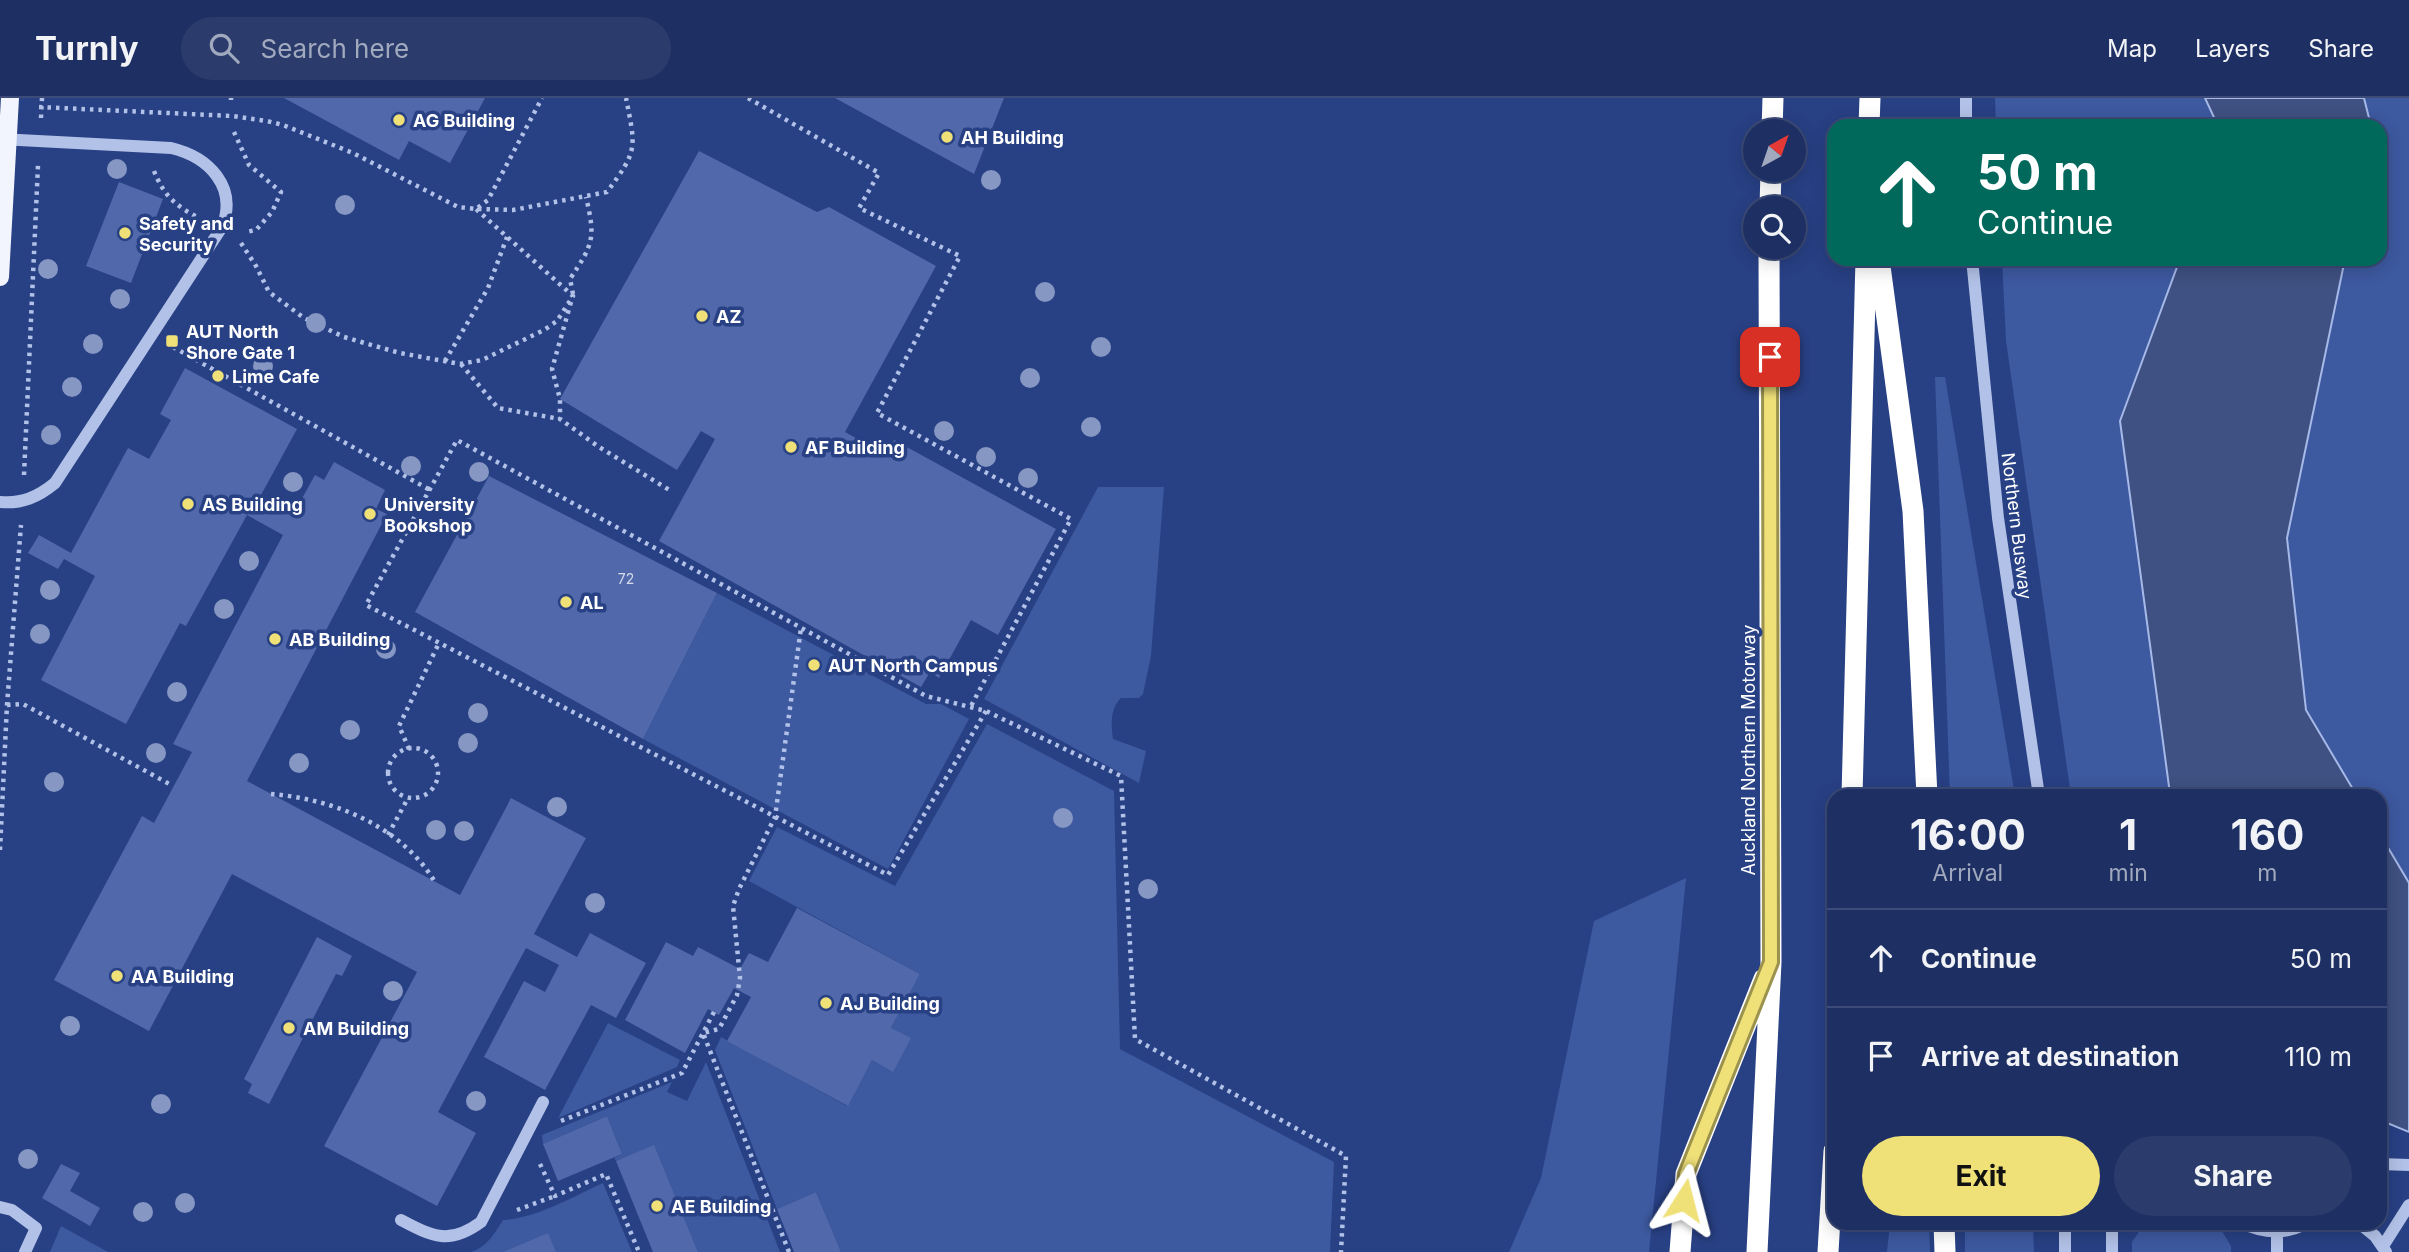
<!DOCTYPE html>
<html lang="en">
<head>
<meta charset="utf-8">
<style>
  :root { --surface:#1e3063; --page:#2b3c6c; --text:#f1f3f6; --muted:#a1a9be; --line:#3c4b78; --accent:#efe078 }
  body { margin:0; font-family:Inter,sans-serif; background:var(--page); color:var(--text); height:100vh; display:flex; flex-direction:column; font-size:26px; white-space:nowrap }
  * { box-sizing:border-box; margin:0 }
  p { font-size:23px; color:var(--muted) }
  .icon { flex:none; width:38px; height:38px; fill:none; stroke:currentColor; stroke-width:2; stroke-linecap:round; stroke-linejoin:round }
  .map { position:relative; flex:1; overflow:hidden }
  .sheet { position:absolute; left:1827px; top:691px; width:560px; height:441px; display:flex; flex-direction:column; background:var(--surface); border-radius:21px; box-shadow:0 4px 18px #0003,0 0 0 2px var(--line) }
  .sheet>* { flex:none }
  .guide { position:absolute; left:1827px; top:21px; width:560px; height:147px; border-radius:21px; box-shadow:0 4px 18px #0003,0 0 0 2px var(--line); background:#00695c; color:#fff; overflow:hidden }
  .needle { width:46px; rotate:40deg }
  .fabs { position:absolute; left:1743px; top:21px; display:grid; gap:14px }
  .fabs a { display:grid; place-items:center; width:63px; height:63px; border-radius:50%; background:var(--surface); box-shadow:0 4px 18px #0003,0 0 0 2px var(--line); font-size:35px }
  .pin { position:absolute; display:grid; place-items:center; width:60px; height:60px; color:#fff; margin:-30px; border-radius:14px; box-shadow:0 4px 10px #0006 }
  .me { position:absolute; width:77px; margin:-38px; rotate:9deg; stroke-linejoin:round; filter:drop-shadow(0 0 5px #0008) }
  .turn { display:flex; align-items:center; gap:24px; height:147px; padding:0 35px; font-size:32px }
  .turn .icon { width:91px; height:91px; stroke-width:2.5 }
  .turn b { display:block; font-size:49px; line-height:60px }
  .eta { display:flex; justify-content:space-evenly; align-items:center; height:119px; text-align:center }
  .eta b { font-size:42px; font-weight:700; line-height:49px }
  .cta { display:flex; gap:14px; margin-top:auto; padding:14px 35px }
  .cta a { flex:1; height:80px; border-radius:42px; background:var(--accent); color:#111; font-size:28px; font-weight:700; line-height:80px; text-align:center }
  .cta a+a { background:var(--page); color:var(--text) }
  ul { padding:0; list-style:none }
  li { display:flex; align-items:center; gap:21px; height:98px; padding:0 35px; border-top:2px solid var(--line) }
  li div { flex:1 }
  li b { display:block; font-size:26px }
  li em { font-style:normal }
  header { display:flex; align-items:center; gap:42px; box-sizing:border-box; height:98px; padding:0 35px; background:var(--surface); border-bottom:2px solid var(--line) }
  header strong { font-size:33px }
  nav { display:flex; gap:38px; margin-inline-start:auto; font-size:24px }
  .search { width:490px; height:63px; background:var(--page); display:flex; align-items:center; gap:18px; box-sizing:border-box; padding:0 24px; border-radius:38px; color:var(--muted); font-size:26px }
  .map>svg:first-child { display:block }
  .green { fill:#3d59a0 }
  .water { fill:#3f5182; stroke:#a6b9e7; stroke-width:2 }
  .building { fill:#5169ab }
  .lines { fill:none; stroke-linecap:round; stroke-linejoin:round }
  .path { stroke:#b2c1e7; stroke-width:4.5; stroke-dasharray:3.5 5; stroke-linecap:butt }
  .minor { stroke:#b2c1e7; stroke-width:12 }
  .major { stroke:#f3f5fe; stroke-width:18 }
  .highway { stroke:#fff; stroke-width:21 }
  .tree { fill:#8797c3 }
  .route-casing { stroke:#9b924e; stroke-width:18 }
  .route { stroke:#efe078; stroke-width:12 }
  .poi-dot { fill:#efe078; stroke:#284084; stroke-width:2.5 }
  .labels { text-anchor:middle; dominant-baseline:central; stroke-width:7; stroke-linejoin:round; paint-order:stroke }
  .number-label { font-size:14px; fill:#d4daea }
  .poi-label { font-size:18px; font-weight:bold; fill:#fff; stroke:#284084; text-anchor:start }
  .street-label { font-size:18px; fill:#fff; stroke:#284084 }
</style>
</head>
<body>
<header>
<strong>Turnly</strong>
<div class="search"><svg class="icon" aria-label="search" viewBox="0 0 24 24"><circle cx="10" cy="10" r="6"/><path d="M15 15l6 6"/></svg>Search here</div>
<nav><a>Map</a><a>Layers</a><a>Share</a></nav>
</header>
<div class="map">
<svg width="2409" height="1154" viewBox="0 0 2409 1154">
  <rect width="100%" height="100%" fill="#284084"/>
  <!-- green -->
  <path class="green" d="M1995 0H2205L2218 28H1996Z
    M2364 0H2409V785L2380 736V698H2357L2306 613 2287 440 2345 161H2380V28H2371Z
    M2002 161H2180L2120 323 2171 698H2071L2006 243Z
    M1935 279H1945L2015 698H1950Z
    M1098 389H1164L1151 558 1143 596 1139 600H1121C1110 611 1111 626 1113 641L1146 653 1139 685 984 601Z
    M717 495 926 606H941L969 621 888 771 643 641Z
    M987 626 1114 693 1120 951 1334 1064 1330 1154H841L816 1094 777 1111 715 952 721 939 847 1008 872 962 892 973 891 930 920 876 749 783 777 729 895 788Z
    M1686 780 1649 1154H1509L1541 1080 1594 823Z
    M608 925 680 962 677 969 558 1020Z
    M706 964 780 1154H698L654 1048 616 1063 614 1060 622 1056 607 1018 543 1046 542 1037 672 984 667 994 687 1003Z
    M603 1085 632 1154H471C487 1149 494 1136 503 1122 537 1120 572 1099 603 1085Z
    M1890 1125H1929L1930 1154H1887Z
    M1965 1125H2033L2034 1154H1965Z
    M2145 1125H2217L2231 1148V1154H2132V1144Z
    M61 1128 108 1154H50Z"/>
  <!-- water -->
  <path class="water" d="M2205 0H2364L2371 28H2218Z
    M2180 161H2345L2287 440 2306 612 2357 698H2171L2170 696 2120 323Z
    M2380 736 2409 785V1034L2380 1022Z"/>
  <!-- building -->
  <path class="building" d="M284 0H485L450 65 409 43 399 62Z
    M835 0H1004L974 76Z
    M699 53 817 114 829 109 936 168 845 334 886 357 894 342 1056 431 998 537 971 522 939 580 930 574 921 589 659 443 715 341 701 333 677 372 560 301Z
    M119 84 163 101 131 185 86 168Z
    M185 270 297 331 261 397 294 415 315 377 324 382 334 364 385 392 376 411 387 416 247 683 460 797 511 700 586 740 534 836 577 859 590 835 646 865 616 920 591 907 545 992 484 959 524 883 545 894 559 867 526 850 438 1014 476 1035 437 1108 324 1048 417 874 232 776 149 933 54 882 142 718 154 725 192 654 173 646 283 437 247 417 186 528 180 525 126 626 41 582 95 478 64 461 58 471 28 455 39 437 71 455 128 350 149 361 171 322 160 316Z
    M489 378 717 495 643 641 415 514Z
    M797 810 920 876 891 930 911 940 893 974 872 962 848 1008 727 943 751 899 734 890 719 917 708 911 685 955 625 922 666 844 693 858 698 849 740 871 749 855 768 864Z
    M317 839 352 858 342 878 336 876 269 1006 248 995 252 986 244 981Z
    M607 1018 622 1056 558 1083 543 1046Z
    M654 1047 698 1154H653L616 1063Z
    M61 1066 80 1075 70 1093 100 1110 90 1128 42 1100Z
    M816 1094 841 1154H794L777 1111Z
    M548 1135 556 1154H503Z"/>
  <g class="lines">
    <!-- path -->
    <path class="path" d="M748 0 879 75 859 110 960 158 877 315 1071 421 971 608
      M231 2V0
      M39 9 232 18 267 23 283 27 353 55 458 109 476 111 488 102 542 0
      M41 20 42 0
      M234 34 249 67 281 94 272 114 256 132 246 134
      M154 73C164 98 176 108 199 120
      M478 111 513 112 607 94C638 52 636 51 626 0
      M241 145 256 168 269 194 304 220 344 239 368 246 400 255 460 266 482 262 544 232 557 223 573 198 476 111
      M573 196 570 181C593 146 596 141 586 99
      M571 204 552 271 560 301V321L599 349 671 393
      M173 249 430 392
      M445 263 488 190 507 139
      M461 266 498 310 560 321
      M24 377 38 67
      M7 607 23 606 173 688
      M986 613 888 777 366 507 457 342 926 598 986 613 1121 678 1135 941 1346 1058 1341 1154
      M388 675a25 25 0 1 1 50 0a25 25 0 1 1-50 0Z
      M409 651 399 628 439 545
      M271 696C334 701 401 728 435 784
      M388 737 408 700
      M0 752 7 607 21 427
      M561 1023 682 975 714 914
      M540 1066 555 1098 606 1076 639 1154
      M517 1112 555 1098
      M789 1154 703 935 719 931 737 897 740 880 733 808 739 791 775 719 801 530"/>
    <!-- minor -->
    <path class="minor" d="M1966 0V28
      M0 41 171 50C209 59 238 89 222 129L55 385C38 399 22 406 0 404
      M1972 161 1998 420 2039 698
      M2380 1066 2409 1067
      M0 1109 12 1112 36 1130 25 1154
      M401 1122C433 1139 450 1147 481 1124L543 1004
      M2112 1125V1154
      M2242 1125C2264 1136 2285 1137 2307 1125
      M2359 1125 2375 1138 2386 1154
      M2383 1148 2409 1107
      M2065 1154V1125
      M2277 1154V1134"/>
    <!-- major -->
    <path class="major" d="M0 179 10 0"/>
    <!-- highway -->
    <path class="highway" d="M1869 28 1870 0
      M1772 33 1773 0
      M1770 110 1771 72
      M1879 161 1913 413 1927 698
      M1852 698 1866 161
      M1944 1125 1945 1154
      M1680 1154 1686 1076 1764 881
      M1757 1154 1771 864 1769 149
      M1828 1154 1834 1053"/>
  </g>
  <!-- trees -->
  <g class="tree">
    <circle cx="117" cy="71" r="10"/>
    <circle cx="991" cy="82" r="10"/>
    <circle cx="345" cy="107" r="10"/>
    <circle cx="48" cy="171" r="10"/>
    <circle cx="1045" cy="194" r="10"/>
    <circle cx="120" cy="201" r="10"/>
    <circle cx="316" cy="225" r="10"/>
    <circle cx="93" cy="246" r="10"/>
    <circle cx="1101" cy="249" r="10"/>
    <circle cx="263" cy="268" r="10"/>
    <circle cx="1030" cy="280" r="10"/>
    <circle cx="72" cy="289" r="10"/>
    <circle cx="1091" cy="329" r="10"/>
    <circle cx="944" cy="333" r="10"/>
    <circle cx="51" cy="337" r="10"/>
    <circle cx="986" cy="359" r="10"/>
    <circle cx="411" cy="368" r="10"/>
    <circle cx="479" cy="374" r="10"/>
    <circle cx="1028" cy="380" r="10"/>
    <circle cx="293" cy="384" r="10"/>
    <circle cx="249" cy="463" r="10"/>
    <circle cx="50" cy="492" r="10"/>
    <circle cx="224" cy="511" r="10"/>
    <circle cx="40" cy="536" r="10"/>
    <circle cx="386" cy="551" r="10"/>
    <circle cx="177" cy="594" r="10"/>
    <circle cx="478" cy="615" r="10"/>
    <circle cx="350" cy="632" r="10"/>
    <circle cx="468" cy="645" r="10"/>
    <circle cx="156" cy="655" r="10"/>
    <circle cx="299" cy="665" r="10"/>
    <circle cx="54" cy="684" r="10"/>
    <circle cx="557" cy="709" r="10"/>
    <circle cx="1063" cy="720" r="10"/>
    <circle cx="436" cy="732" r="10"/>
    <circle cx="464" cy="733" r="10"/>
    <circle cx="1148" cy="791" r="10"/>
    <circle cx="595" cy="805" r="10"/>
    <circle cx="393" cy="893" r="10"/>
    <circle cx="70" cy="928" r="10"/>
    <circle cx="476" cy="1003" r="10"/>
    <circle cx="161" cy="1006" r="10"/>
    <circle cx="28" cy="1061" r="10"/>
    <circle cx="185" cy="1105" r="10"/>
    <circle cx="143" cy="1114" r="10"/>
  </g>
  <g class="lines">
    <defs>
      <path id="route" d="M1684 1102 1686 1076 1771 864 1770 259"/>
    </defs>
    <!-- route casing -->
    <use href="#route" class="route-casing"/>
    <!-- route -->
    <use href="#route" class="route"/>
  </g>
  <!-- markers -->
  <g class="poi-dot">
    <circle cx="399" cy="22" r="7"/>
    <circle cx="947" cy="39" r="7"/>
    <circle cx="125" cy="135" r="7"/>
    <circle cx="702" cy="218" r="7"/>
    <rect x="165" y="236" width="14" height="14" rx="3.5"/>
    <circle cx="218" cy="278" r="7"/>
    <circle cx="791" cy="349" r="7"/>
    <circle cx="188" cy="406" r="7"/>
    <circle cx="370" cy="416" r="7"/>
    <circle cx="566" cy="504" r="7"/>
    <circle cx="275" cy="541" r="7"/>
    <circle cx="814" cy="567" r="7"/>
    <circle cx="117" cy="878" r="7"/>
    <circle cx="826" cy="905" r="7"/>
    <circle cx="289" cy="930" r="7"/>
    <circle cx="657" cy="1108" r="7"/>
  </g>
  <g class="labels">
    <!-- number labels -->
    <g class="number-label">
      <text x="626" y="480">72</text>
    </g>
    <!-- poi labels -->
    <g class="poi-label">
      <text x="413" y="22">AG Building</text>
      <text x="961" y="39">AH Building</text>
      <text x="139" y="125">Safety and<tspan x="139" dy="21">Security</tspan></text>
      <text x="716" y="218">AZ</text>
      <text x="186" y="233">AUT North<tspan x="186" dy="21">Shore Gate 1</tspan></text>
      <text x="232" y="278">Lime Cafe</text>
      <text x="805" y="349">AF Building</text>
      <text x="202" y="406">AS Building</text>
      <text x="384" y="406">University<tspan x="384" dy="21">Bookshop</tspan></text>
      <text x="580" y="504">AL</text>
      <text x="289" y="541">AB Building</text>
      <text x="828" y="567">AUT North Campus</text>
      <text x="131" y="878">AA Building</text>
      <text x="840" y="905">AJ Building</text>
      <text x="303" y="930">AM Building</text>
      <text x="671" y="1108">AE Building</text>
    </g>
    <!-- street labels -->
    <g class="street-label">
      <text transform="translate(2017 428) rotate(83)">Northern Busway</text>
      <text transform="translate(1748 652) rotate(-90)">Auckland Northern Motorway</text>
    </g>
  </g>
</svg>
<div class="fabs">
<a><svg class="needle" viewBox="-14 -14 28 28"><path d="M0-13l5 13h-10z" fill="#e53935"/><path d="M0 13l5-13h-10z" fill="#a1a9be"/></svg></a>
<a><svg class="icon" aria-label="search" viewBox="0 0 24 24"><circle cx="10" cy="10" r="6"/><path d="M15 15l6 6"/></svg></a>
</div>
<div class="pin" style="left:1770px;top:259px;background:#d93025"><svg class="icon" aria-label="arrive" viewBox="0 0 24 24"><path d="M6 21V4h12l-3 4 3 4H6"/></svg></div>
<svg class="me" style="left:1684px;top:1102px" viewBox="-20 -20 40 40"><path d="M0-17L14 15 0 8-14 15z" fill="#efe078" stroke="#fff" stroke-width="4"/></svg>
<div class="guide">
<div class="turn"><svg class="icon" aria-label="ahead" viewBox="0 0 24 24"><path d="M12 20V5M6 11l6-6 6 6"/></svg><div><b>50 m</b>Continue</div></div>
</div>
<section class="sheet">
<div class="eta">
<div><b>16:00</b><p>Arrival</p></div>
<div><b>1</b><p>min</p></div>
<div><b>160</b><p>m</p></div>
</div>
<ul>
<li><svg class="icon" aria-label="ahead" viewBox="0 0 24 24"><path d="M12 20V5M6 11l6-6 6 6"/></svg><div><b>Continue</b></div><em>50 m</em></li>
<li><svg class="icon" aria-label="arrive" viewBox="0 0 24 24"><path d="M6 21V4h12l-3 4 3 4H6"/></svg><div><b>Arrive at destination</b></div><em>110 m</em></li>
</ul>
<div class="cta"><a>Exit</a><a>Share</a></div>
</section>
</div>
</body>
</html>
